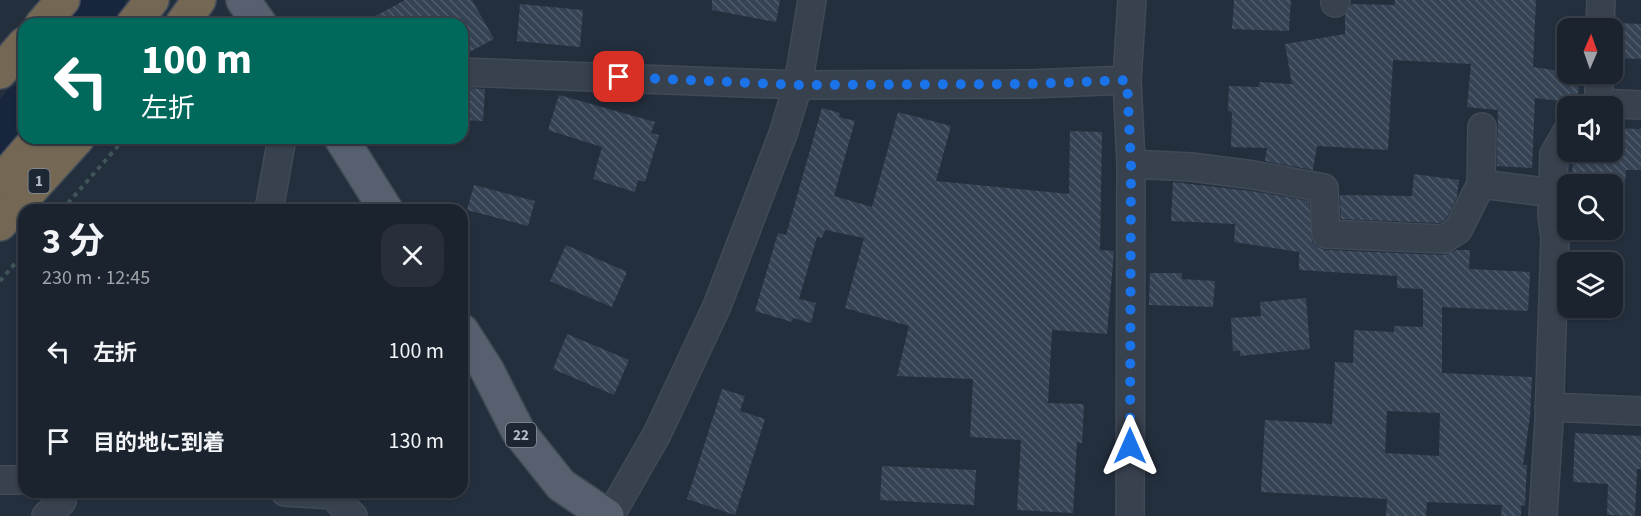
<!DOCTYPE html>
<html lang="ja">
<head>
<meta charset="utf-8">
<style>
  :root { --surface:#1b232e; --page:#282f3a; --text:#f1f3f6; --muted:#a0a4aa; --line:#39404a }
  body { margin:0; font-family:"Source Sans 3","Noto Sans JP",sans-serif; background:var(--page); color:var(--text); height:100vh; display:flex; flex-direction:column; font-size:22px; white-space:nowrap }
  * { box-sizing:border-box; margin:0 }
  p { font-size:20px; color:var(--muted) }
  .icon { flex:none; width:33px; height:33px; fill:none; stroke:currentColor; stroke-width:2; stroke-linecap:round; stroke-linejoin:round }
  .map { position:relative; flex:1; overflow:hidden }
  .details { position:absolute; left:18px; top:204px; width:450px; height:294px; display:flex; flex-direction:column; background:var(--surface); border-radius:18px; box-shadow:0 2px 4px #0004,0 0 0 2px var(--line) }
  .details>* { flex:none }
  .guide { position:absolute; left:18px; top:18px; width:450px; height:126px; border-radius:18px; box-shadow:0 2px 4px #0004,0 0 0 2px var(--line); background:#00695c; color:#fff; overflow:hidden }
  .needle { width:39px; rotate:2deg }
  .controls { position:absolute; left:1557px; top:18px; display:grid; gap:12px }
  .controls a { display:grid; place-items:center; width:66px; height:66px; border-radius:12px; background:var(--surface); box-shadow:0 2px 4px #0004,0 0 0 2px var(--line); font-size:30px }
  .pin { position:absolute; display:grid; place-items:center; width:51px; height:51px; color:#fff; margin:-26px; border-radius:12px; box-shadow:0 3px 9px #0006 }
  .me { position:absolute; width:66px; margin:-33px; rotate:0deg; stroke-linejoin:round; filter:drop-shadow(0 0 4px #0008) }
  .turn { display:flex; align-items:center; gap:21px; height:126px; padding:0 24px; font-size:27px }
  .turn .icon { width:78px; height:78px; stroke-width:2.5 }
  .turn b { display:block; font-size:42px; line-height:51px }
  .round { display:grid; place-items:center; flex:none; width:63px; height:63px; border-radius:18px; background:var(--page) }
  .summary { display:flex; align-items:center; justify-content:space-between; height:102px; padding:0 24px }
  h1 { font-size:36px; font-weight:700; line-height:45px }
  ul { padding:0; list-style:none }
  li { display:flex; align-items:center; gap:18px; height:90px; padding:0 24px }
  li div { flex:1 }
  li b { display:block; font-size:22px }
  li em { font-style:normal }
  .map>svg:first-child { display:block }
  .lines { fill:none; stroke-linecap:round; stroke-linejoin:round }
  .river { stroke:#17263c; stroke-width:45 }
  .building { fill:url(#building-back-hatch); fill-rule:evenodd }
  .minor-casing { stroke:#414a57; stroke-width:30 }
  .major-casing { stroke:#414a57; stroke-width:36 }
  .highway-casing { stroke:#434c59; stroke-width:36 }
  .path { stroke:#3f5557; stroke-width:4; stroke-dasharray:4.5 4.5; stroke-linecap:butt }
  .minor { stroke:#38414e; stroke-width:27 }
  .major { stroke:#56606e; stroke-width:33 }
  .highway { stroke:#746855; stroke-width:33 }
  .route { stroke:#1a73e8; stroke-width:10; stroke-dasharray:0 18 }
  .labels { text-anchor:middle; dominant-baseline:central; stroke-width:6; stroke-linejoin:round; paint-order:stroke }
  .shield { fill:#1d2633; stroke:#878f9c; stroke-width:1.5 }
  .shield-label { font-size:15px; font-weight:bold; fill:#b4bcc9 }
</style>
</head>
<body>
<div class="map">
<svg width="1641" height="516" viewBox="0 0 1641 516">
  <defs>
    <pattern id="building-back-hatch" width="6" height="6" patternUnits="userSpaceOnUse" patternTransform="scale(1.5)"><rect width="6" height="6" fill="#364354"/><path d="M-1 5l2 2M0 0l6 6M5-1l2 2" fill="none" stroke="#515c6b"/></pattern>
  </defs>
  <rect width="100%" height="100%" fill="#242f3e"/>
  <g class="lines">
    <!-- river -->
    <path class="river" d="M87 24 103 0
      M0 134 24 106"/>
  </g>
  <!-- building -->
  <path class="building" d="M405 0H472L494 39 462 56V24H361Z
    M712 0H780L776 22 712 10Z
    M1234 0H1291L1289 31 1232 29Z
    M1395 0H1536L1533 67 1568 72V74H1580L1577 103 1535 98 1532 168 1497 166 1498 110 1467 107 1471 64 1393 60 1388 150 1317 146 1313 170 1265 161 1267 148 1231 147 1232 112 1228 111 1229 86 1259 87V82L1292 84 1285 44 1345 34V15L1351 4 1394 5Z
    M520 4 583 10 580 47 517 41Z
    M1616 23 1641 24V59L1612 58V37Z
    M462 88 485 89 483 121 462 120Z
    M559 95 655 122 651 133 659 135 645 182 638 180 635 192 593 179 602 147 548 130Z
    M822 108 840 113 839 117 855 121 834 196 872 207 898 112 951 126 936 181 1069 194 1070 131 1102 132 1100 250 1114 251 1107 334 1052 330 1048 403 1084 404 1082 443 1077 442 1073 513 1017 510 1021 440 970 437 973 379 897 376 909 326 845 308 864 238 825 230 822 238 817 237 799 299 816 303 811 323 793 318 792 322 755 311 778 233 786 235Z
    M1612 128 1641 129V170H1626L1625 184H1572L1573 153 1594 154V152H1612Z
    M1414 174 1459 180 1457 197 1446 219 1440 223 1341 219 1340 195 1412 196Z
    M1173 182 1251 191 1309 201 1312 242 1317 247 1325 250 1443 255 1457 250H1470L1469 269 1530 272 1528 311 1442 307V373L1532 377 1530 416 1523 465H1527L1525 506 1521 505V516H1501L1502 505 1427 502 1426 516H1386L1387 499 1261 492 1265 420 1332 424 1335 362 1353 363 1354 330 1394 332V326L1423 327V289L1397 288V276L1299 270V252L1234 242 1235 224 1171 221ZM1387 411 1440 413 1439 456 1385 453Z
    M474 185 535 201 528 226 467 210Z
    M566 245 627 272 612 307 550 281Z
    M1150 273H1182V279L1215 281 1213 307 1149 305Z
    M1306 298 1310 349 1240 356V351H1233L1231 318 1261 316 1260 302Z
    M567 334 629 360 614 395 553 369Z
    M722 389 745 396 740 411 765 419 735 515 687 499Z
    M1575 433 1641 436V469H1637L1635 516 1607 515 1608 484 1573 482Z
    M882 466 976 470 974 505 880 500Z"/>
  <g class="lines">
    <defs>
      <path id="minor" d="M1335 3 1336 0
        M1600 28 1601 0
        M462 72 798 85 1030 84 1127 80
        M1599 103V74
        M1594 106 1599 103 1641 105
        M1131 164 1191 167 1253 175 1324 188 1326 234 1444 239 1458 230 1481 184 1553 193
        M1481 184 1482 127
        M269 210 282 138
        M1549 407 1641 411
        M0 480H24
        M285 492 332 495 353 516
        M46 516 62 501 63 492
        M610 516 657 434 717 306 783 134 798 85 812 0
        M1130 516 1131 164 1127 80 1132 0
        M1543 516 1549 420 1555 238 1552 216 1554 154 1568 130"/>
      <path id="major" d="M243 0 260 24
        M341 138 386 210
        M462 331 487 370 518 431 561 485 607 516"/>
      <path id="highway" d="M42 24 63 0
        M133 24 152 0
        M182 24 199 0
        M0 72 24 44
        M0 182 38 138
        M0 224 78 138"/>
    </defs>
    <!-- minor casing -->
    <use href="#minor" class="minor-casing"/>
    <!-- major casing -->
    <use href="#major" class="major-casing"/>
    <!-- highway casing -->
    <use href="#highway" class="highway-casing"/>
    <!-- path -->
    <path class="path" d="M62 210 125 138
      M0 281 24 253"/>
    <!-- minor -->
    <use href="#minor" class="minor"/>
    <!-- major -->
    <use href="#major" class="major"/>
    <!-- highway -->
    <use href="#highway" class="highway"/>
  </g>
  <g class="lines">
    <!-- route -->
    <path class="route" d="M619 77 798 85 1029 84 1127 80 1131 164 1130 446"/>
  </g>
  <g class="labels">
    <!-- shield labels -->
    <g class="shield">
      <rect x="28.5" y="169" width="21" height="24" rx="4.5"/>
      <rect x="506" y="423" width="30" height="24" rx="4.5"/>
    </g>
    <g class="shield-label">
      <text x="39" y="181">1</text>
      <text x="521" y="435">22</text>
    </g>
  </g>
</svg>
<div class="controls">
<a><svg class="needle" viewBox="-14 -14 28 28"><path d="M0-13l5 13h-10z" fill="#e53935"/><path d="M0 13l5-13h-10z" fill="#a0a4aa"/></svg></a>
<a><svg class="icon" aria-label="sound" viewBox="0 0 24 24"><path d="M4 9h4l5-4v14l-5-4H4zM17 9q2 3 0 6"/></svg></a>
<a><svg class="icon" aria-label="search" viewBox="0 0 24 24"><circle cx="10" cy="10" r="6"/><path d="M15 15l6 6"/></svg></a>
<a><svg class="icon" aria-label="layers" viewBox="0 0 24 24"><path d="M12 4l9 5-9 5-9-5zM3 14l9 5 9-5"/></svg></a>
</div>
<div class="pin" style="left:619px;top:77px;background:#d93025"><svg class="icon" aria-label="arrive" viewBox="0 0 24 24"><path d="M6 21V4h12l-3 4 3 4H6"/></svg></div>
<svg class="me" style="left:1130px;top:446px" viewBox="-20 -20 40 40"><path d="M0-17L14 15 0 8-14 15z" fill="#1a73e8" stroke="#fff" stroke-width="4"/></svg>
<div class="guide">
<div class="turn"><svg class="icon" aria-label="left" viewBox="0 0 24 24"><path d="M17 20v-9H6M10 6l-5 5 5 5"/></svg><div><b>100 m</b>左折</div></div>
</div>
<section class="details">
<div class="summary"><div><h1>3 分</h1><p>230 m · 12:45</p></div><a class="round"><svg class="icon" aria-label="close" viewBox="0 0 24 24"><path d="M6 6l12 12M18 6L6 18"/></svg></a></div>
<ul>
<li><svg class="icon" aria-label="left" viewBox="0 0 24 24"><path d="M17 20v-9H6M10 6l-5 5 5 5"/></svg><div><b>左折</b></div><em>100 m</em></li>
<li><svg class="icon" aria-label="arrive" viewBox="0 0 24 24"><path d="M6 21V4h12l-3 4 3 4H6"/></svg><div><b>目的地に到着</b></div><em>130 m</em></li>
</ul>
</section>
</div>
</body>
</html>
